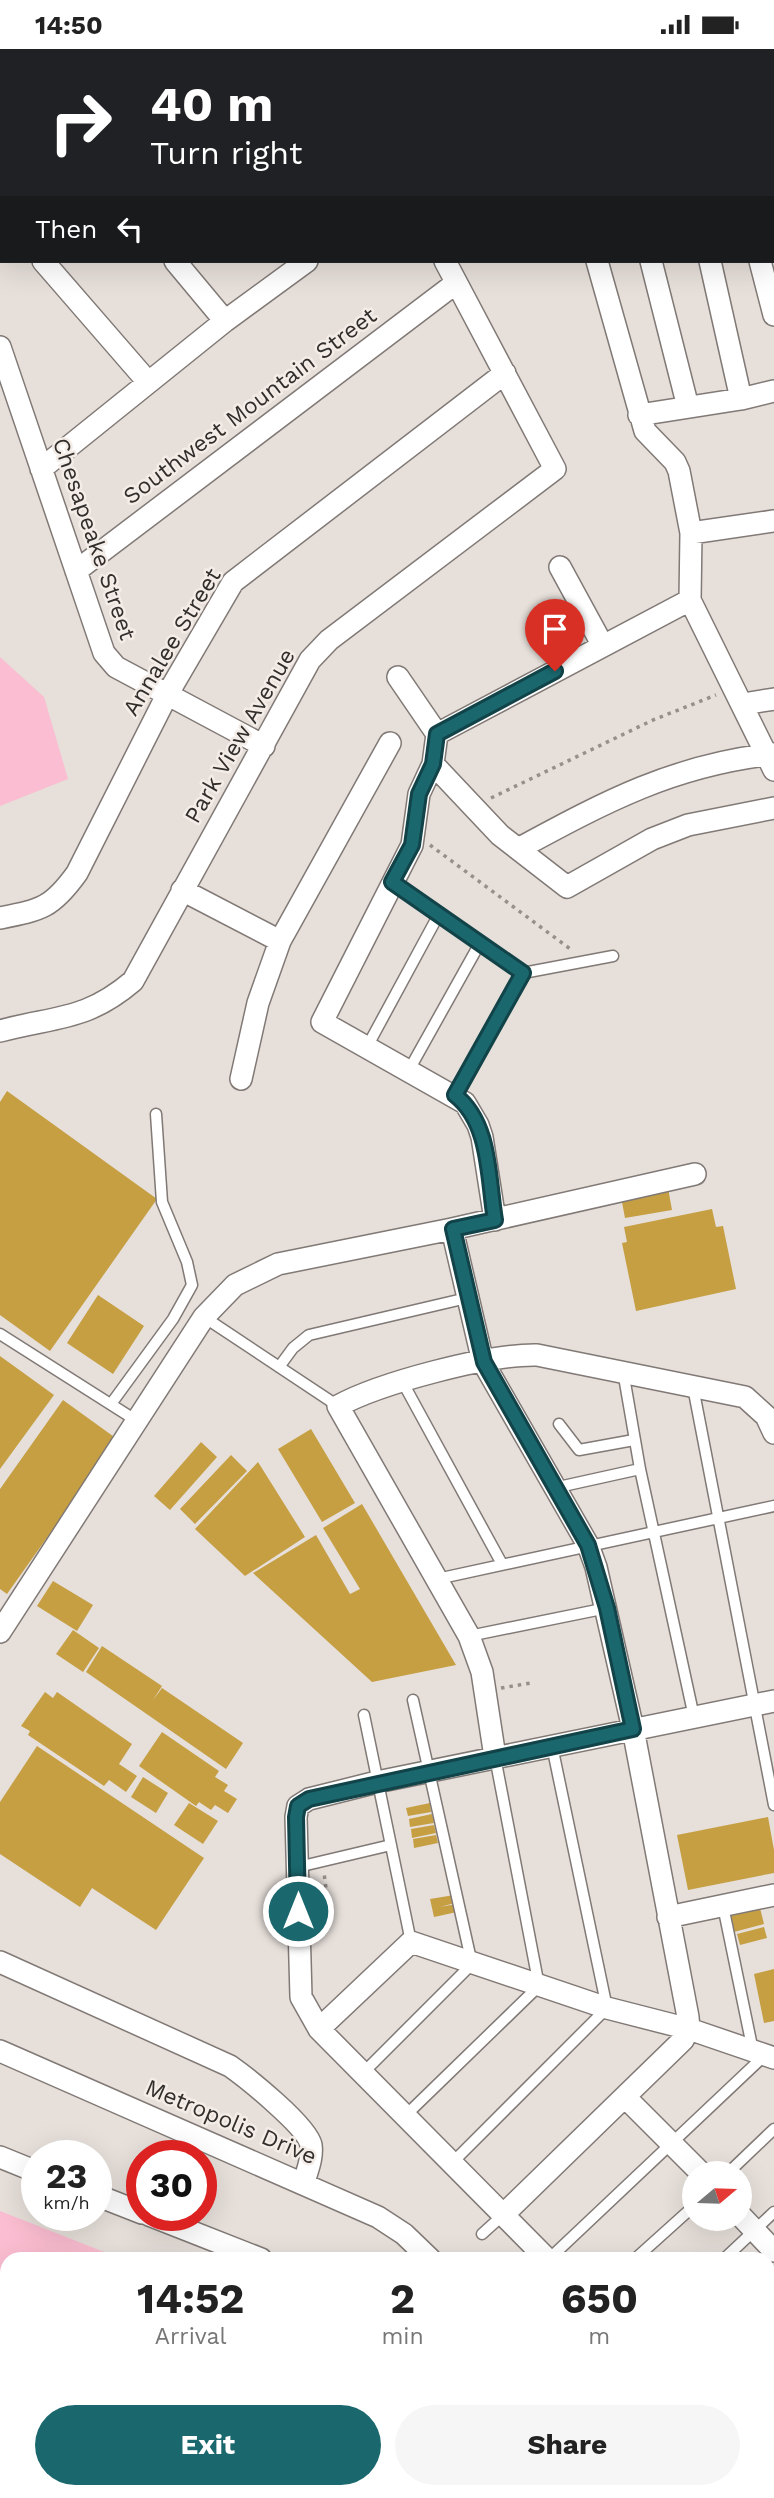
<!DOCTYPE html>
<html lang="en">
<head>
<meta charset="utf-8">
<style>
  :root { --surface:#fff; --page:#f6f6f6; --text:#222; --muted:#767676; --accent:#1a676e }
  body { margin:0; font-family:"Work Sans",sans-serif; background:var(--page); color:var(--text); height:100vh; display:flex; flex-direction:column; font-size:26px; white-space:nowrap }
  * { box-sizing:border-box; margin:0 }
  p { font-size:23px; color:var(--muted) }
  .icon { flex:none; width:38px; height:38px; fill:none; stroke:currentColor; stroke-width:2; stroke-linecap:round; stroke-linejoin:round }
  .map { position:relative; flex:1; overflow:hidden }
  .drawer { position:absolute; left:0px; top:2203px; width:775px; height:247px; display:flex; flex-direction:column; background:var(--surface); border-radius:21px 21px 0 0; box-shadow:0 7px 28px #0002 }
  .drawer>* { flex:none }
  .top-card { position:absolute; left:0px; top:0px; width:775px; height:214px; box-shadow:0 7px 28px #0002; background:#202124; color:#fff; overflow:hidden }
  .needle { width:46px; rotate:71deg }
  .fabs { position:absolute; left:682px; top:2112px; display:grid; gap:14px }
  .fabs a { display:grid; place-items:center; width:70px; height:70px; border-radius:50%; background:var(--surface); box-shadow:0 7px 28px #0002; font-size:35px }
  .speed { position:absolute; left:21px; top:2091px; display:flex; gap:14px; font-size:35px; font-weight:700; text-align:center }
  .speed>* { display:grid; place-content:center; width:91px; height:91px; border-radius:50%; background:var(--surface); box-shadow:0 7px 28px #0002; line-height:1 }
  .speed small { font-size:18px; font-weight:400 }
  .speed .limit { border:10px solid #d22; background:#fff; color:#111 }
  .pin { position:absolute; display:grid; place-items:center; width:60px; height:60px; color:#fff; margin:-72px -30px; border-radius:50% 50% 50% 0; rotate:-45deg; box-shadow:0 0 7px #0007 }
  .pin .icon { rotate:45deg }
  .me { position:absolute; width:77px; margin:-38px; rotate:0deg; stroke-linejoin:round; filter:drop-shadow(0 0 5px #0008) }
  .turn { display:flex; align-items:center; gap:24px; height:147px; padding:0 35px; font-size:32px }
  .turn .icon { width:91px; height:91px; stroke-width:2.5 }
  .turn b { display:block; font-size:49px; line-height:60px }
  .then { display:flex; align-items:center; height:66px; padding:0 35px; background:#0003; gap:14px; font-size:26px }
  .eta { display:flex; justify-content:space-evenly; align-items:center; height:119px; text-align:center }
  .eta b { font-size:42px; font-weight:700; line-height:49px }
  .action { display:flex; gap:14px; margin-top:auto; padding:14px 35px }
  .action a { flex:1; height:80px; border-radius:42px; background:var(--accent); color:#fff; font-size:28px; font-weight:700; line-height:80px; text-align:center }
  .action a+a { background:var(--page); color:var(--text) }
  .status { display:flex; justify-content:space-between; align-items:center; height:49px; padding:0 35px; background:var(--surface); direction:ltr }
  .status svg { height:19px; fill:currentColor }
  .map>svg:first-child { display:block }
  .green { fill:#fbbdd1 }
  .building { fill:#c69f43 }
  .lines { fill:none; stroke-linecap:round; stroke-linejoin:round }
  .service-casing { stroke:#807975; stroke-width:13 }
  .minor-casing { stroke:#807975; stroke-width:24 }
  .path { stroke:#96908d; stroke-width:3.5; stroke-dasharray:3.5 5; stroke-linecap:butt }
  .service { stroke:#fff; stroke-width:10 }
  .minor { stroke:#fff; stroke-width:21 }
  .route-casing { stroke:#114348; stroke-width:18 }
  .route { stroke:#1a676e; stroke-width:12 }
  .labels { text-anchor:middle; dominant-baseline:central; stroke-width:5; stroke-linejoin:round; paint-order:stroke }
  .street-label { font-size:23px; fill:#312e2c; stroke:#f4ece7 }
</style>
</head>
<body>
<div class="status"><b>14:50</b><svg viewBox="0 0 49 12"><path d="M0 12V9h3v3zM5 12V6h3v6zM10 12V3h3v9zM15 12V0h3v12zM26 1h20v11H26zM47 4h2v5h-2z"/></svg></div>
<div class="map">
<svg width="774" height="2449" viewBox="0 0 774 2449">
  <rect width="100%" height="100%" fill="#e6dfda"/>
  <!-- green -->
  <path class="green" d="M0 608 44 648 68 730 0 757Z
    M0 2162 122 2210H7V2410L0 2403Z
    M47 2443H736L740 2447 67 2449Z"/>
  <!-- building -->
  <path class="building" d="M7 1042 157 1150 50 1302 0 1266V1053Z
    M668 1139 672 1161 625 1169 621 1148Z
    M712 1160 716 1178 723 1177 736 1240 636 1262 622 1194 627 1193 624 1178Z
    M98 1246 144 1277 113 1325 67 1294Z
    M0 1307 54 1346 0 1420Z
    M63 1351 117 1390 7 1545 0 1540V1440Z
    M311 1380 355 1454 322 1473 278 1400Z
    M201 1393 217 1408 170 1461 154 1447Z
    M231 1406 247 1422 195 1475 180 1460Z
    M258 1413 305 1488 245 1527 195 1480Z
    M362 1455 456 1616 372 1633 253 1524 316 1486 350 1545 360 1540 323 1479Z
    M53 1532 93 1556 77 1582 37 1557Z
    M73 1581 99 1599 83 1623 56 1605Z
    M102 1597 162 1637 153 1651 162 1639 243 1694 226 1720 86 1623Z
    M45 1643 53 1649 57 1643 132 1695 119 1715 137 1727 126 1743 109 1731 104 1737 28 1686 30 1682 21 1677Z
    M162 1683 219 1722 215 1728 228 1736 224 1742 237 1750 228 1764 215 1756 211 1761 199 1753 196 1757 139 1717Z
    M37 1697 204 1809 156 1881 92 1839 80 1858 0 1805V1753Z
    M143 1728 168 1744 156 1764 131 1748Z
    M189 1754 218 1772 203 1795 174 1776Z
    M430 1754 431 1763 408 1767 406 1759Z
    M432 1765 434 1774 410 1778 409 1770Z
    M768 1768 774 1801V1824L688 1841 677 1786Z
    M434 1776 436 1784 412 1789 411 1780Z
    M436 1786 438 1794 414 1799 413 1790Z
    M454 1846 455 1854 440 1858 456 1855 457 1863 434 1868 430 1850Z
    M760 1859 764 1875 734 1883 730 1867Z
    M764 1878 767 1889 740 1896 737 1885Z
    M774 1920V1972L764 1974 754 1925Z
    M0 2413 7 2421V2443H28L34 2449H0Z"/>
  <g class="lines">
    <defs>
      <path id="service" d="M392 833 523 924 613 907
        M367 998 439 865
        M409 1021 480 894
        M455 1046 523 924
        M204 1268 338 1357
        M0 1285 137 1372
        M279 1318 293 1299 309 1286 467 1249
        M623 1322 640 1420 694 1668
        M402 1332 502 1515
        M693 1338 774 1756
        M111 1355 173 1270 192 1236 187 1213 162 1153 156 1065
        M559 1375 579 1401 634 1391
        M554 1439 640 1420
        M437 1530 774 1457
        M469 1587 607 1559
        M364 1666 411 1893
        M298 1818 391 1796
        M723 1857 753 2002
        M363 2024 472 1915 413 1651
        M404 2068 539 1937 495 1708
        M451 2115 607 1959 552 1697
        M728 2124 774 2080
        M482 2185 503 2166
        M549 2210 765 2006
        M635 2210 695 2156
        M724 2210 774 2163
        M768 2257 774 2251"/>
      <path id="minor" d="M122 0 125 2
        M458 0 459 2
        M304 2 307 0
        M681 2V0
        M0 40 2 41
        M0 177H2
        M43 212 148 333
        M175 212 225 272
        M597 212 645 382 675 413 679 422 691 484 690 551 774 721
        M651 212 688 358
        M710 212 741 350
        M760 212 774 266
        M0 298 104 604 116 618 264 697
        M639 366 741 350 774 342
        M41 420 225 272 307 212
        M691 484 774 472
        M560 518 603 597
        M76 522 456 234
        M398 628 437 685 433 715 419 745 412 796 322 973 465 1054 478 1076 482 1088 495 1171
        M743 655 774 650
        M437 685 690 551
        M433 715 500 786 567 838 652 790 688 776 774 759
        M518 800C605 753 673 716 774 705
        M182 841 280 892
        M0 869C41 861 52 859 77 824L167 646 233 533 505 324
        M0 982C56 967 86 972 133 932L310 611 329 591 555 420 445 212
        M241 1030 258 954 280 892 390 694
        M452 1180 483 1313 588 1496 596 1518 633 1680 688 1968 689 1980 683 1991 503 2166
        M0 1583 204 1268 235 1236 278 1215 452 1180 695 1125
        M495 1708 482 1623 469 1587 338 1357C380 1334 489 1305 537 1306L745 1348 766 1367 774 1384
        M668 1868 774 1846
        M0 1913 230 2017C247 2029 307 2077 311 2096 313 2109 307 2122 304 2133
        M319 1980 411 1893 607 1959 689 1980 774 2009
        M0 2002 378 2168 404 2185 430 2210
        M626 2049 701 2124
        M0 2108 37 2123
        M96 2146 142 2164
        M149 2166 261 2210
        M740 2166 774 2202
        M547 2210 319 1980 301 1948 296 1768 298 1757 309 1750 377 1733 774 1652
        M768 2352 774 2347"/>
    </defs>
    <!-- service casing -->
    <use href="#service" class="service-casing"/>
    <!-- minor casing -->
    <use href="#minor" class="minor-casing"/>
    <!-- path -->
    <path class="path" d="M491 749 653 671 716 646
      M430 796 573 902
      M501 1639 531 1634
      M318 1885 330 1870 324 1824"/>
    <!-- service -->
    <use href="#service" class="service"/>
    <!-- minor -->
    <use href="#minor" class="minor"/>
  </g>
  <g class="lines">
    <defs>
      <path id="route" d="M298 1862 296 1768 298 1757 309 1750 633 1680 607 1559 588 1496 484 1313 453 1180 495 1171C488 1130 491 1074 455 1046L523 924 392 833 412 796 419 745 433 715 437 685 555 622"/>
    </defs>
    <!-- route casing -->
    <use href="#route" class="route-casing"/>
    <!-- route -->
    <use href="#route" class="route"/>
  </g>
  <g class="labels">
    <!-- street labels -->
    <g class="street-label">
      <text transform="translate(250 357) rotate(-37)">Southwest Mountain Street</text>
      <text transform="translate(94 490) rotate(71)">Chesapeake Street</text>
      <text transform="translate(172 593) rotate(-59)">Annalee Street</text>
      <text transform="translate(240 687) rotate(-60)">Park View Avenue</text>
      <text transform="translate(231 2073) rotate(23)">Metropolis Drive</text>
    </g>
  </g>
</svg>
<div class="fabs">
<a><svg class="needle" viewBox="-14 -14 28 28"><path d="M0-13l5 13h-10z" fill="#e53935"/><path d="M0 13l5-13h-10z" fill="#767676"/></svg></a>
</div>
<div class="speed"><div>23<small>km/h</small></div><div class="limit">30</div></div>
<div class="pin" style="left:555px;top:622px;background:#d93025"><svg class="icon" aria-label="arrive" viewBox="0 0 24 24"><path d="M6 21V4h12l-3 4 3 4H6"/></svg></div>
<svg class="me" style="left:298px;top:1862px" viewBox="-20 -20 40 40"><circle r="17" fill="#1a676e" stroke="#fff" stroke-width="3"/><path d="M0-11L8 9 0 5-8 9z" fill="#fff"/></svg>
<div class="top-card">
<div class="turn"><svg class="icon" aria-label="right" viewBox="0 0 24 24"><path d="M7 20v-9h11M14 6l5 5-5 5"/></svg><div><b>40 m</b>Turn right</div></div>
<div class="then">Then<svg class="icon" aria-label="left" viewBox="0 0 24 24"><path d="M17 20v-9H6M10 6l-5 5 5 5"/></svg></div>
</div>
<section class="drawer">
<div class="eta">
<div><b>14:52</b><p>Arrival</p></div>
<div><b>2</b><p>min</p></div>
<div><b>650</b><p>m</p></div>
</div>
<div class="action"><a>Exit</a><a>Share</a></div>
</section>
</div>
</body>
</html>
